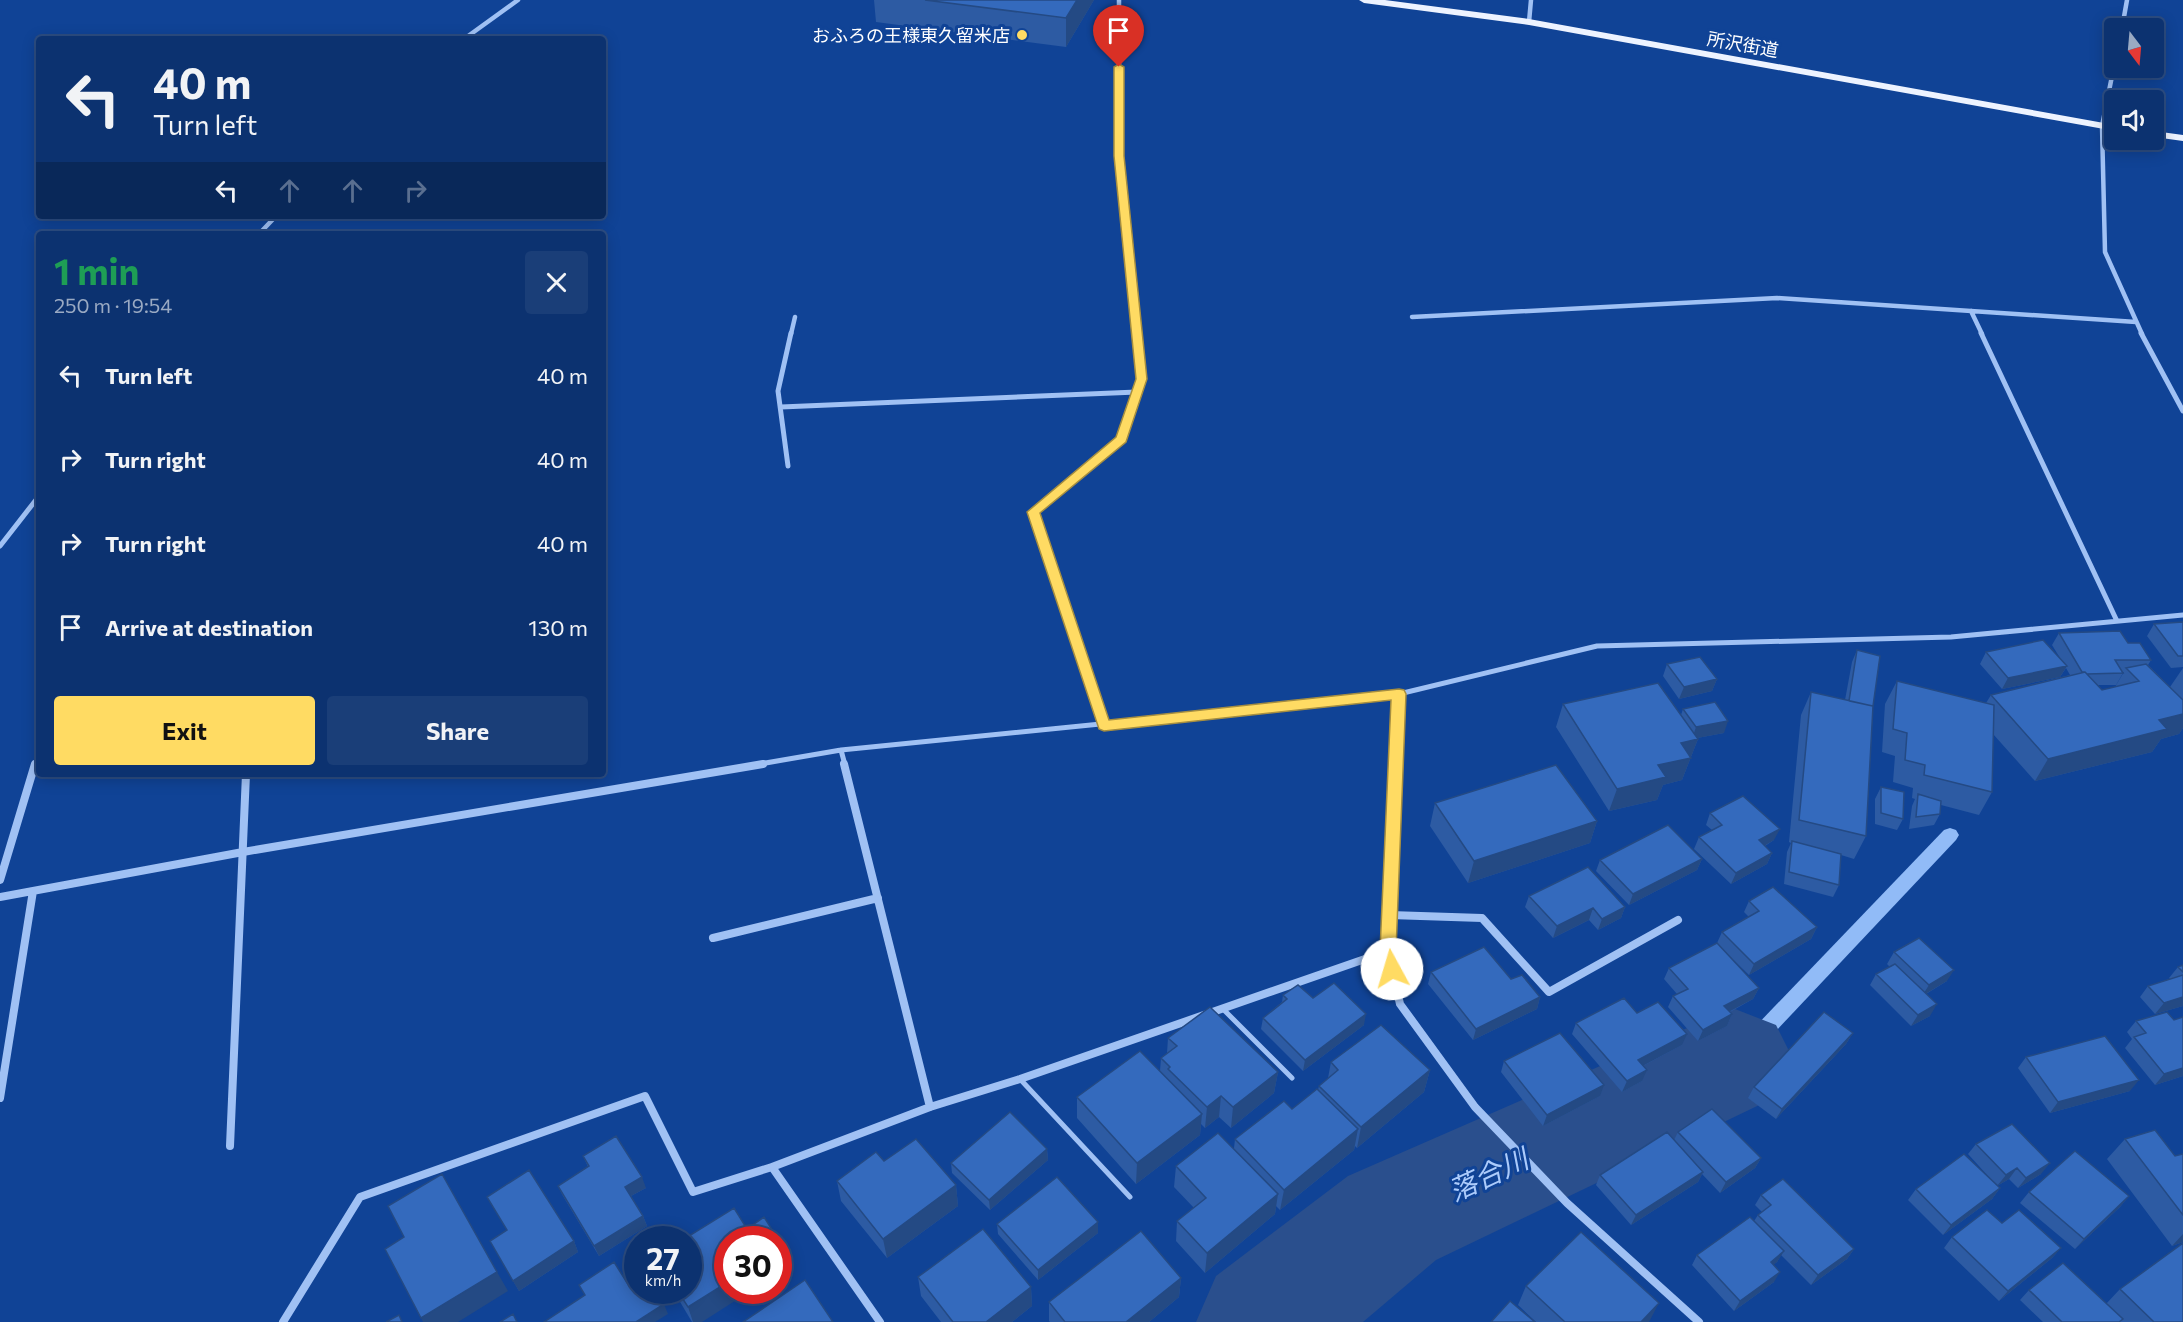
<!DOCTYPE html>
<html lang="en">
<head>
<meta charset="utf-8">
<style>
  :root { --surface:#0c3270; --page:#1a3e78; --text:#f1f3f6; --muted:#9aaac3; --line:#2c4d83; --accent:#ffdb63 }
  body { margin:0; font-family:Commissioner,"Noto Sans JP",sans-serif; background:var(--page); color:var(--text); height:100vh; display:flex; flex-direction:column; font-size:22px; white-space:nowrap }
  * { box-sizing:border-box; margin:0 }
  p { font-size:20px; color:var(--muted) }
  .icon { flex:none; width:33px; height:33px; fill:none; stroke:currentColor; stroke-width:2; stroke-linecap:round; stroke-linejoin:round }
  .map { position:relative; flex:1; overflow:hidden }
  .panel { position:absolute; left:36px; top:231px; width:570px; height:546px; display:flex; flex-direction:column; background:var(--surface); border-radius:6px; box-shadow:0 3px 15px #0003,0 0 0 2px var(--line) }
  .panel>* { flex:none }
  .banner { position:absolute; left:36px; top:36px; width:570px; height:183px; border-radius:6px; box-shadow:0 3px 15px #0003,0 0 0 2px var(--line); background:#0c3270; color:var(--text); overflow:hidden }
  .needle { width:39px; rotate:164deg }
  .controls { position:absolute; left:2104px; top:18px; display:grid; gap:12px }
  .controls a { display:grid; place-items:center; width:60px; height:60px; border-radius:6px; background:var(--surface); box-shadow:0 3px 15px #0003,0 0 0 2px var(--line); font-size:30px }
  .speed { position:absolute; left:624px; top:1226px; display:flex; gap:12px; font-size:30px; font-weight:700; text-align:center }
  .speed>* { display:grid; place-content:center; width:78px; height:78px; border-radius:50%; background:var(--surface); box-shadow:0 3px 15px #0003,0 0 0 2px var(--line); line-height:1 }
  .speed small { font-size:15px; font-weight:400 }
  .speed .limit { border:9px solid #d22; background:#fff; color:#111 }
  .pin { position:absolute; display:grid; place-items:center; width:51px; height:51px; color:#fff; margin:-62px -26px; border-radius:50% 50% 50% 0; rotate:-45deg; box-shadow:0 0 6px #0007 }
  .pin .icon { rotate:45deg }
  .me { position:absolute; width:66px; margin:-33px; rotate:354deg; stroke-linejoin:round; filter:drop-shadow(0 0 4px #0008) }
  .turn { display:flex; align-items:center; gap:21px; height:126px; padding:0 18px; font-size:27px }
  .turn .icon { width:78px; height:78px; stroke-width:2.5 }
  .turn b { display:block; font-size:42px; line-height:51px }
  .lanes { display:flex; align-items:center; height:57px; padding:0 18px; background:#0003; justify-content:center; gap:30px; direction:ltr }
  .lanes .off { opacity:.35 }
  .round { display:grid; place-items:center; flex:none; width:63px; height:63px; border-radius:6px; background:var(--page) }
  .summary { display:flex; align-items:center; justify-content:space-between; height:102px; padding:0 18px }
  h1 { font-size:36px; font-weight:700; line-height:45px; color:#1e9e55 }
  .primary-button { display:flex; gap:12px; margin-top:auto; padding:12px 18px }
  .primary-button a { flex:1; height:69px; border-radius:6px; background:var(--accent); color:#111; font-size:24px; font-weight:700; line-height:69px; text-align:center }
  .primary-button a+a { background:var(--page); color:var(--text) }
  ul { padding:0; list-style:none }
  li { display:flex; align-items:center; gap:18px; height:84px; padding:0 18px }
  li div { flex:1 }
  li b { display:block; font-size:22px }
  li em { font-style:normal }
  .map>svg:first-child { display:block }
  .lines { fill:none; stroke-linecap:round; stroke-linejoin:round }
  .stream { fill:#91bbf7; fill-rule:evenodd }
  .river { fill:#2a4f8d; fill-rule:evenodd }
  .service { stroke:#a0c1f4; stroke-width:5 }
  .minor-far2 { stroke:#a0c1f4; stroke-width:4.5 }
  .minor-far1 { stroke:#a0c1f4; stroke-width:5 }
  .minor { stroke:#a0c1f4; stroke-width:8 }
  .primary { fill:#edf3ff; fill-rule:evenodd }
  .wall { fill:#2d5ba3; fill-rule:evenodd }
  .shaded-wall { fill:#244a84 }
  .building { fill:#346abd; stroke:#244a84; stroke-width:1.5 }
  .route { fill:#ffdb63; stroke:#a68e40; stroke-width:1.5 }
  .poi-dot { fill:#ffdb63; stroke:#104396; stroke-width:2 }
  .labels { text-anchor:middle; dominant-baseline:central; stroke-width:6; stroke-linejoin:round; paint-order:stroke }
  .far-poi-label { font-size:18px; fill:#fff; stroke:#104396; text-anchor:end }
  .far-street-label { font-size:18px; fill:#fff; stroke:#104396 }
  .near-water-label { font-size:28px; font-style:italic; fill:#accbfb; stroke:#104396 }
</style>
</head>
<body>
<div class="map">
<svg width="2183" height="1322" viewBox="0 0 2183 1322">
  <rect width="100%" height="100%" fill="#104396"/>
  <g class="lines">
    <!-- stream -->
    <path class="stream" d="M1950 828 1956 830 1959 835 1956 840 1742 1067 1735 1070 1728 1067 1725 1061 1728 1055 1944 830Z"/>
    <!-- river -->
    <path class="river" d="M1735 1009 1776 1025 1794 1061 1776 1097 1436 1260 1363 1322H1196L1216 1276 1348 1176 1694 1025Z"/>
    <!-- service -->
    <path class="service" d="M1222 1008 1292 1078
      M1020 1079 1130 1197"/>
    <!-- minor-far2 -->
    <path class="minor-far2" d="M1119 0V156L1137 334
      M1529 22 1531 0
      M2122 28 2127 0
      M464 39 518 0
      M2115 61 2102 126 2105 252 2142 334
      M259 234 276 216
      M1971 311 1982 334
      M1412 317 1777 298 2136 322
      M791 334 795 317"/>
    <!-- minor-far1 -->
    <path class="minor-far1" d="M1981 333 2116 619
      M2141 333 2183 411
      M781 407 1137 392
      M788 466 778 391 791 333
      M0 546 39 496
      M1104 725 1034 512 1121 439 1142 379 1137 333
      M841 750 845 765
      M35 765 39 752
      M754 765 841 750 1399 694
      M1396 765 1399 694 1597 646 1951 637 2183 615"/>
    <!-- minor -->
    <path class="minor" d="M844 764 930 1107
      M1396 764 1388 951 1400 1004 1475 1107 1567 1203 1699 1322
      M0 880 35 764
      M0 897 243 852 763 764
      M1390 915 1482 918 1549 992 1678 920
      M713 938 878 898
      M0 1098 33 891
      M230 1146 246 774
      M772 1167 880 1322
      M283 1322 360 1197 645 1096 693 1192 772 1167 930 1107 1020 1079 1388 951"/>
    <!-- primary -->
    <path class="primary" d="M1359 0H1385L1529 19 2115 125V131L1529 25 1364 3Z
      M2154 131 2183 135V141L2154 137Z"/>
  </g>
  <!-- wall -->
  <path class="wall" d="M874 0H1094L1066 47 876 22Z
    M2183 622V667L2171 668 2147 636 2154 624Z
    M2059 633 2128 643 2151 660 2148 665 2170 687 2183 668V728L2179 734 2161 739 2152 752 2035 781 1993 734 1992 792 1979 815 1941 805 1940 814 1934 825 1909 829 1912 806 1915 799 1912 798 1913 788 1893 782 1895 756 1882 752 1885 704 1897 681 1986 703 1991 695 2070 675 2066 668 2060 677 2002 689 1980 664 1986 652 2060 658 2052 645ZM2122 672H2124L2115 687 2102 690 2098 685H2116L2123 673Z
    M1857 650 1873 706 1866 836 1854 859 1841 855 1839 885 1833 897 1784 884 1787 852 1791 843 1789 842 1801 715 1811 692 1845 700 1852 662Z
    M1667 664 1717 679 1712 691 1679 699 1663 676Z
    M1563 704 1681 715 1683 709 1724 733 1697 738 1698 739 1682 780 1663 785 1657 800 1609 811 1556 727Z
    M1881 787 1903 819 1897 830 1875 824V799Z
    M1435 803 1597 821 1590 843 1468 883 1430 826Z
    M1710 813 1774 840 1765 846 1772 853 1767 864 1731 884 1694 849 1699 837 1712 830 1706 825Z
    M1702 859 1697 870 1629 905 1596 871 1600 860Z
    M1529 896 1625 907 1621 918 1598 930 1589 920 1553 938 1525 907Z
    M1749 901 1817 927 1811 939 1749 975 1721 948 1759 988 1753 999 1730 1012 1732 1014 1727 1026 1698 1041 1668 1007 1673 996 1677 994 1664 979 1669 968 1717 943 1722 932 1749 917 1744 912Z
    M1894 952 1947 981 1926 994 1930 1016 1911 1026 1870 985 1876 974 1890 967 1887 964Z
    M2178 967 2183 972V1006L2155 1014 2140 997 2148 986 2170 979 2169 978Z
    M1431 972 1511 979 1540 997 1537 1009 1473 1040 1428 984Z
    M1283 995 1364 1025 1303 1071 1261 1029 1263 1018 1282 1002Z
    M1637 1013 1682 1045 1643 1066 1642 1081 1622 1092 1572 1034 1576 1023Z
    M2183 1017V1076L2155 1085 2125 1048 2132 1039 2127 1032 2136 1021 2174 1020Z
    M1853 1033 1846 1044 1776 1119 1748 1098 1754 1087Z
    M1168 1038 1278 1072 1274 1093 1231 1128 1219 1117 1205 1128 1201 1124 1200 1135 1136 1184 1077 1118V1097L1160 1071 1161 1058 1167 1053Z
    M2026 1057 2130 1091 2050 1113 2018 1068Z
    M1504 1061 1600 1096 1543 1126 1501 1072Z
    M1331 1062 1430 1070 1424 1092 1357 1148 1355 1146 1354 1150 1280 1210 1276 1206 1275 1214 1205 1273 1176 1241 1177 1221 1194 1208 1174 1187 1176 1166 1234 1148 1235 1139 1292 1109 1318 1090 1319 1086 1328 1078Z
    M1678 1132 1761 1158 1755 1168 1720 1193 1702 1174 1698 1182 1631 1225 1596 1185 1600 1175 1674 1140Z
    M2125 1139 2175 1156 2183 1154V1242L2172 1246 2107 1159Z
    M1976 1144 2041 1174 2018 1188 2009 1179 1997 1186 1968 1154Z
    M1047 1149 1048 1160 990 1210 952 1173 951 1163Z
    M583 1156 646 1188 631 1196 643 1216 647 1226 599 1256 563 1196 558 1186 588 1167Z
    M884 1161 956 1185 958 1206 887 1258 841 1201 837 1181Z
    M2000 1188 1992 1199 1943 1235 1908 1200 1916 1189Z
    M2029 1192 2129 1196 2120 1207 2075 1249 2020 1203Z
    M1761 1195 1854 1249 1847 1259 1811 1285 1781 1255 1777 1262 1774 1264V1282L1734 1311 1692 1265 1697 1255 1754 1221 1758 1215 1762 1212 1755 1205Z
    M487 1197 574 1241 578 1252 519 1291 490 1241 507 1230Z
    M1098 1222V1233L1038 1280 998 1234 997 1224Z
    M2002 1223 2061 1248 2052 1258 1999 1301 1944 1248 1952 1237Z
    M918 1277 1031 1287 1032 1306 1012 1322H941L921 1296Z
    M1181 1278 1179 1297 1149 1322H1050L1049 1321V1302Z
    M1526 1286 1649 1322H1536L1518 1305Z
    M2120 1289 2183 1322H2043L2020 1300 2029 1290 2106 1304Z
    M673 1290H688L702 1322H692Z"/>
  <!-- shaded-wall -->
  <path class="shaded-wall" d="M1077 0H1094L1066 47V18Z
    M2067 666 2060 677 2002 689 2008 678Z
    M1717 679 1712 691 1679 699 1684 687Z
    M2183 714V728L2179 734 2161 739 2152 752 2035 781 2048 759 2159 720Z
    M1728 721 1724 733 1692 739 1696 727Z
    M1698 739 1682 780 1663 785 1657 800 1609 811 1617 789 1658 765 1681 743Z
    M1597 821 1590 843 1468 883 1474 861Z
    M1780 829 1774 840 1754 852 1759 840Z
    M1772 853 1767 864 1731 884 1736 873Z
    M1702 859 1697 870 1629 905 1633 894Z
    M1625 907 1621 918 1598 930 1602 919Z
    M1593 908 1589 920 1553 938 1557 926Z
    M1817 927 1811 939 1749 975 1754 964Z
    M1954 970 1947 981 1922 996 1929 985Z
    M1759 988 1753 999 1719 1017 1724 1006Z
    M1540 997 1537 1009 1473 1040 1476 1029Z
    M2183 997V1006L2155 1014 2164 1003Z
    M1937 1004 1930 1016 1911 1026 1918 1015Z
    M1366 1014 1364 1025 1303 1071 1305 1060Z
    M1732 1014 1727 1026 1698 1041 1703 1030Z
    M1853 1033 1846 1044 1776 1119 1782 1109Z
    M1687 1034 1682 1045 1633 1071 1638 1060Z
    M2183 1068V1076L2155 1085 2164 1074Z
    M1430 1070 1424 1092 1357 1148 1361 1127Z
    M1647 1070 1642 1081 1622 1092 1627 1081Z
    M1278 1072 1274 1093 1231 1128 1233 1107Z
    M2139 1080 2130 1091 2050 1113 2058 1102Z
    M1604 1085 1600 1096 1543 1126 1547 1115Z
    M1221 1096 1219 1117 1205 1128 1207 1107Z
    M1202 1114 1200 1135 1136 1184 1137 1163Z
    M1358 1129 1354 1150 1280 1210 1284 1190Z
    M1047 1149 1048 1160 990 1210 989 1200Z
    M1761 1158 1755 1168 1720 1193 1726 1182Z
    M2050 1163 2041 1174 2018 1188 2026 1178Z
    M2017 1168 2009 1179 1997 1186 2006 1175Z
    M1703 1172 1698 1182 1631 1225 1636 1215Z
    M642 1177 646 1188 629 1197 625 1187Z
    M956 1185 958 1206 887 1258 883 1239Z
    M2000 1188 1992 1199 1943 1235 1951 1225Z
    M1278 1194 1275 1214 1205 1273 1207 1253Z
    M2129 1196 2120 1207 2075 1249 2084 1239Z
    M643 1216 647 1226 599 1256 594 1246Z
    M1098 1222V1233L1038 1280V1270Z
    M2183 1234V1242L2172 1246Z
    M574 1241 578 1252 519 1291 513 1281Z
    M783 1246 789 1266 778 1273V1250Z
    M2061 1248 2052 1258 1999 1301 2008 1291Z
    M1854 1249 1847 1259 1811 1285 1818 1275Z
    M1784 1251 1777 1262 1765 1272 1771 1262Z
    M497 1272 508 1291 458 1322H423L421 1318Z
    M1780 1272 1774 1282 1734 1311 1740 1301Z
    M1181 1278 1179 1297 1149 1322H1126Z
    M728 1282V1290H752L702 1322H693L688 1307Z
    M1031 1287 1032 1306 1012 1322H986Z
    M1659 1303 1649 1322H1641Z
    M664 1304 668 1314 655 1322H636Z"/>
  <!-- building -->
  <path class="building" d="M925 0H1077L1066 18Z
    M2183 622V656H2178L2154 624Z
    M2120 631 2128 643H2140L2151 660H2115L2123 673 2087 674 2085 672H2082L2059 633Z
    M2043 640 2067 666 2008 678 1986 652Z
    M1857 650 1880 656 1873 706 1849 701Z
    M1700 657 1717 679 1684 687 1667 664Z
    M2146 664 2183 700V714L2159 720 2167 729 2048 759 1991 695 2085 672 2102 690 2139 681 2126 668Z
    M1897 681 1994 705 1992 792 1924 775 1925 765 1905 760 1907 733 1893 729Z
    M1658 683 1698 739 1681 743 1691 758 1658 765 1666 777 1617 789 1563 704Z
    M1811 692 1873 706 1866 836 1799 820Z
    M1715 702 1728 721 1696 727 1683 709Z
    M1556 765 1597 821 1474 861 1435 803Z
    M1881 787 1904 792 1903 819 1881 813Z
    M1918 794 1941 801 1940 814 1916 817Z
    M1743 796 1780 829 1759 840 1772 853 1736 873 1699 837 1722 825 1710 813Z
    M1668 825 1702 859 1633 894 1600 860Z
    M1792 841 1841 854 1839 885 1789 872Z
    M1588 867 1625 907 1602 919 1593 908 1557 926 1529 896Z
    M1773 887 1817 927 1754 964 1722 932 1759 911 1749 901Z
    M1919 938 1954 970 1929 985 1894 952Z
    M1717 943 1759 988 1724 1006 1732 1014 1703 1030 1673 996 1688 989 1669 968Z
    M1484 947 1511 979 1522 975 1540 997 1476 1029 1431 972Z
    M1895 964 1937 1004 1918 1015 1876 974Z
    M2183 965V972L2178 967Z
    M2183 975V997L2164 1003 2148 986Z
    M1334 983 1366 1014 1305 1060 1263 1018 1287 999 1283 995 1298 985 1313 998Z
    M1624 998 1637 1013 1658 1002 1687 1034 1638 1060 1647 1070 1627 1081 1576 1023Z
    M1210 1007 1278 1072 1233 1107 1221 1096 1207 1107 1168 1069 1170 1067 1161 1058 1177 1046 1168 1038Z
    M1824 1012 1853 1033 1782 1109 1754 1087Z
    M2167 1012 2174 1020 2183 1017V1068L2164 1074 2134 1037 2146 1033 2136 1021Z
    M1381 1025 1430 1070 1361 1127 1319 1086 1338 1070 1331 1062Z
    M1560 1033 1604 1085 1547 1115 1504 1061Z
    M2105 1036 2139 1080 2058 1102 2026 1057Z
    M1140 1051 1202 1114 1137 1163 1077 1097Z
    M1317 1089 1358 1129 1284 1190 1235 1139 1284 1101 1292 1109Z
    M1712 1109 1761 1158 1726 1182 1678 1132Z
    M1010 1112 1047 1149 989 1200 951 1163Z
    M2012 1124 2050 1163 2026 1178 2017 1168 2006 1175 1976 1144Z
    M2155 1130 2175 1156 2183 1154V1215L2125 1139Z
    M1667 1132 1703 1172 1636 1215 1600 1175Z
    M1218 1133 1278 1194 1207 1253 1177 1221 1206 1198 1176 1166Z
    M616 1136 642 1177 625 1187 643 1216 594 1246 558 1186 589 1166 583 1156Z
    M916 1139 956 1185 883 1239 837 1181 876 1152 884 1161Z
    M2075 1151 2129 1196 2084 1239 2029 1192Z
    M1964 1154 2000 1188 1951 1225 1916 1189Z
    M529 1170 574 1241 513 1281 490 1241 507 1230 487 1197Z
    M442 1174 497 1272 421 1318 385 1249 404 1237 388 1206Z
    M1057 1177 1098 1222 1038 1270 997 1224Z
    M1783 1179 1854 1249 1818 1275 1758 1215 1771 1205 1761 1195Z
    M734 1208 747 1229 764 1217 778 1239H728V1282L688 1307 677 1290H688V1239H684Z
    M1987 1210 2002 1223 2019 1210 2061 1248 2008 1291 1952 1237Z
    M1750 1217 1784 1251 1771 1262 1780 1272 1740 1301 1697 1255Z
    M983 1229 1031 1287 986 1322H953L918 1277Z
    M1141 1231 1181 1278 1126 1322H1065L1049 1302Z
    M1581 1232 1659 1303 1641 1322H1565L1526 1286Z
    M778 1239 783 1246 778 1250Z
    M2183 1243V1322H2154L2120 1289Z
    M614 1262 629 1286 638 1280V1290H655L664 1304 636 1322H544L585 1295 579 1285Z
    M2063 1263 2123 1319 2119 1322H2062L2029 1290Z
    M805 1280 833 1322H743Z
    M1510 1301 1535 1322H1491Z
    M513 1314 517 1322H500Z
    M399 1315 402 1322H386Z"/>
  <!-- route -->
  <path class="route" d="M1119 64 1124 67V156L1147 379 1126 442 1040 513 1109 720 1399 689 1404 690 1406 694 1396 951 1400 969 1397 974 1392 976 1386 974 1380 951 1391 700 1104 731 1099 729 1027 512 1116 437 1136 379 1114 156V67Z"/>
  <!-- markers -->
  <circle class="poi-dot" cx="1022" cy="35" r="6"/>
  <g class="labels">
    <!-- far-poi labels -->
    <g class="far-poi-label">
      <text x="1010" y="35">おふろの王様東久留米店</text>
    </g>
    <!-- far-street labels -->
    <g class="far-street-label">
      <text transform="translate(1743 44) rotate(10)">所沢街道</text>
    </g>
    <!-- near-water labels -->
    <g class="near-water-label">
      <text transform="translate(1488 1174) rotate(-25)">落合川</text>
    </g>
  </g>
</svg>
<div class="controls">
<a><svg class="needle" viewBox="-14 -14 28 28"><path d="M0-13l5 13h-10z" fill="#e53935"/><path d="M0 13l5-13h-10z" fill="#9aaac3"/></svg></a>
<a><svg class="icon" aria-label="sound" viewBox="0 0 24 24"><path d="M4 9h4l5-4v14l-5-4H4zM17 9q2 3 0 6"/></svg></a>
</div>
<div class="speed"><div>27<small>km/h</small></div><div class="limit">30</div></div>
<div class="pin" style="left:1119px;top:67px;background:#d93025"><svg class="icon" aria-label="arrive" viewBox="0 0 24 24"><path d="M6 21V4h12l-3 4 3 4H6"/></svg></div>
<svg class="me" style="left:1392px;top:969px" viewBox="-20 -20 40 40"><circle r="19" fill="#fff"/><path d="M0-13L10 11 0 6-10 11z" fill="#ffdb63"/></svg>
<div class="banner">
<div class="turn"><svg class="icon" aria-label="left" viewBox="0 0 24 24"><path d="M17 20v-9H6M10 6l-5 5 5 5"/></svg><div><b>40 m</b>Turn left</div></div>
<div class="lanes"><svg class="icon" aria-label="left" viewBox="0 0 24 24"><path d="M17 20v-9H6M10 6l-5 5 5 5"/></svg><svg class="icon off" aria-label="ahead" viewBox="0 0 24 24"><path d="M12 20V5M6 11l6-6 6 6"/></svg><svg class="icon off" aria-label="ahead" viewBox="0 0 24 24"><path d="M12 20V5M6 11l6-6 6 6"/></svg><svg class="icon off" aria-label="right" viewBox="0 0 24 24"><path d="M7 20v-9h11M14 6l5 5-5 5"/></svg></div>
</div>
<section class="panel">
<div class="summary"><div><h1>1 min</h1><p>250 m · 19:54</p></div><a class="round"><svg class="icon" aria-label="close" viewBox="0 0 24 24"><path d="M6 6l12 12M18 6L6 18"/></svg></a></div>
<ul>
<li><svg class="icon" aria-label="left" viewBox="0 0 24 24"><path d="M17 20v-9H6M10 6l-5 5 5 5"/></svg><div><b>Turn left</b></div><em>40 m</em></li>
<li><svg class="icon" aria-label="right" viewBox="0 0 24 24"><path d="M7 20v-9h11M14 6l5 5-5 5"/></svg><div><b>Turn right</b></div><em>40 m</em></li>
<li><svg class="icon" aria-label="right" viewBox="0 0 24 24"><path d="M7 20v-9h11M14 6l5 5-5 5"/></svg><div><b>Turn right</b></div><em>40 m</em></li>
<li><svg class="icon" aria-label="arrive" viewBox="0 0 24 24"><path d="M6 21V4h12l-3 4 3 4H6"/></svg><div><b>Arrive at destination</b></div><em>130 m</em></li>
</ul>
<div class="primary-button"><a>Exit</a><a>Share</a></div>
</section>
</div>
</body>
</html>
